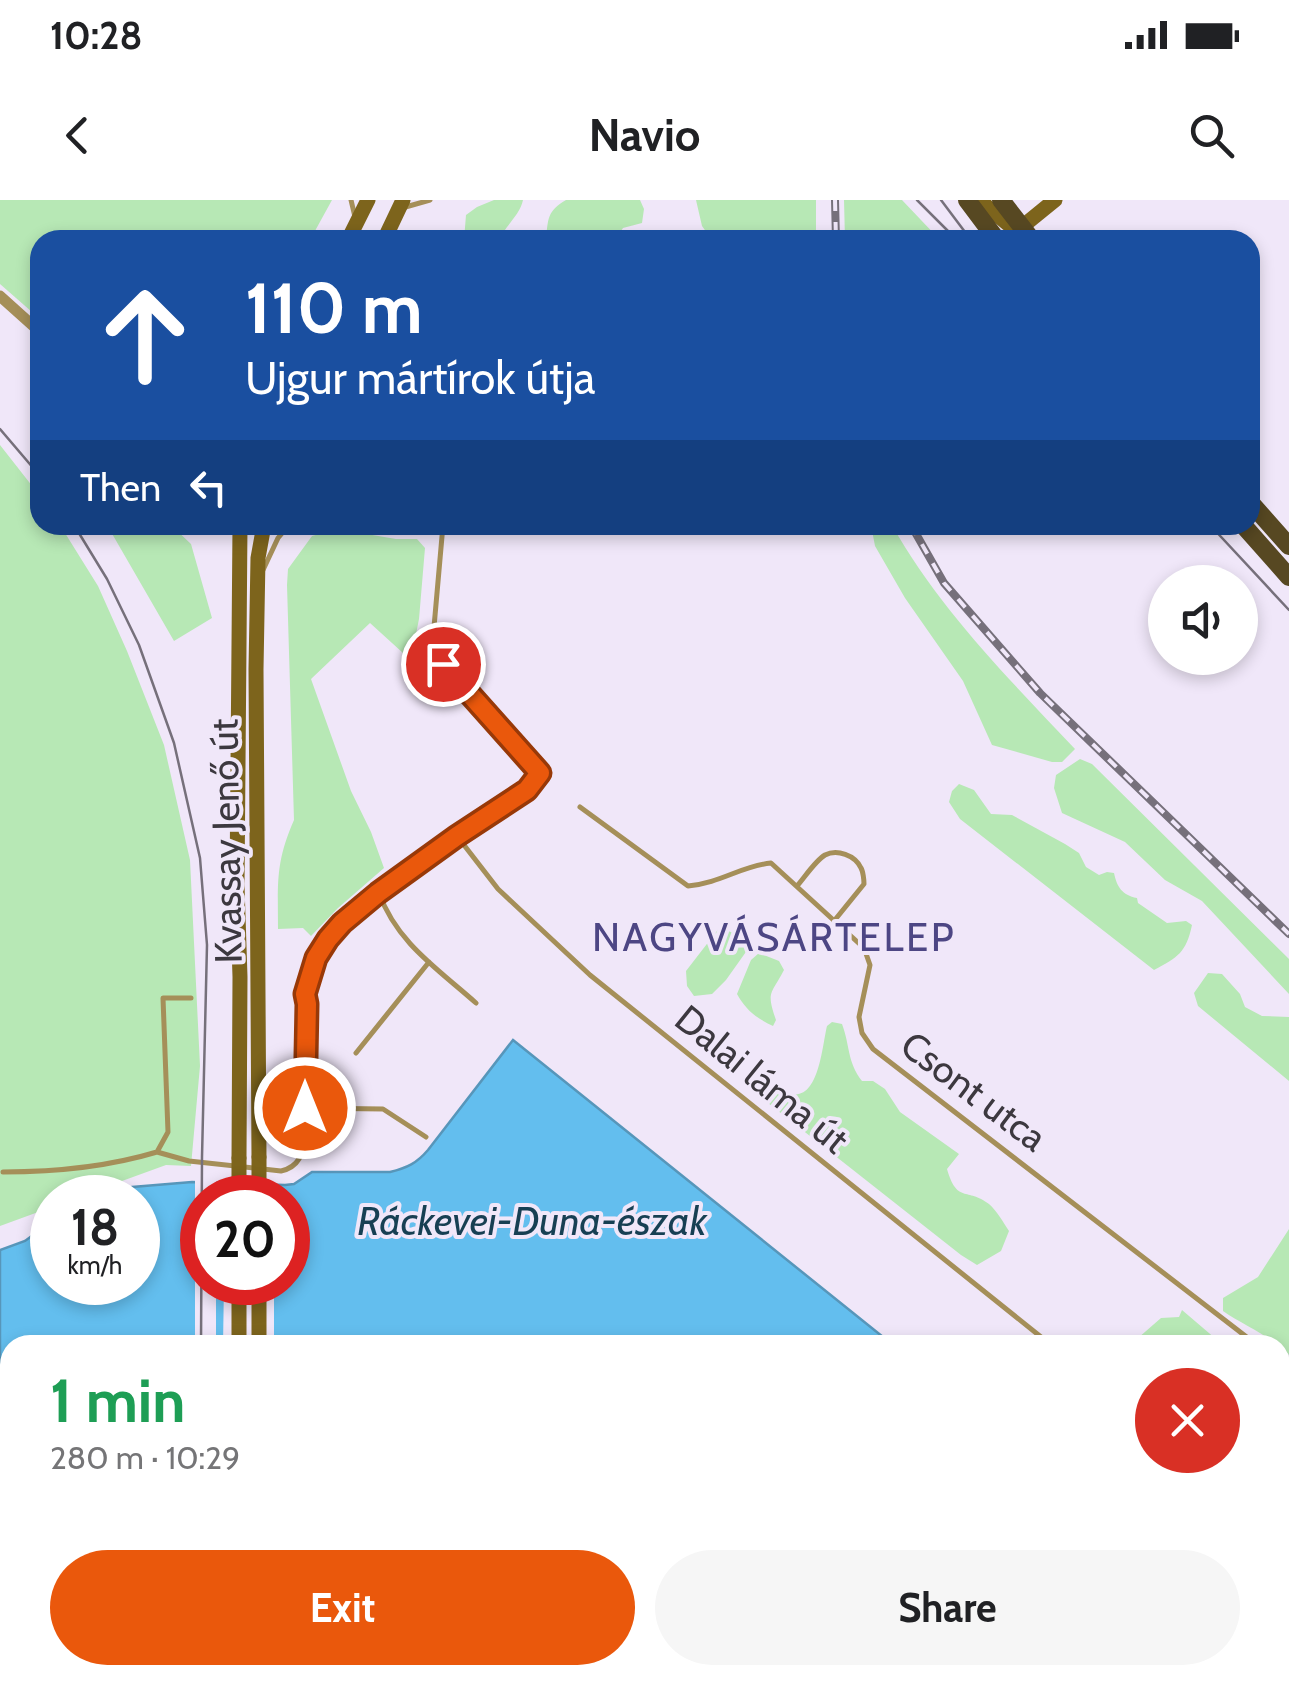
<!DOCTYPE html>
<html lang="en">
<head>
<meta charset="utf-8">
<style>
  :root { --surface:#fff; --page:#f6f6f6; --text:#202124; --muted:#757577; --accent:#ea580c }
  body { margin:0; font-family:Cabin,sans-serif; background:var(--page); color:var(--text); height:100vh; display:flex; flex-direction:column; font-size:38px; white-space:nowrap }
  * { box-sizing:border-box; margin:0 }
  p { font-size:32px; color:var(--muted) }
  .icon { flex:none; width:55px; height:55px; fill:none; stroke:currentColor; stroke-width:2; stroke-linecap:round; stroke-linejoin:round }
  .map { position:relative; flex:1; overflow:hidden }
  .drawer { position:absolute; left:0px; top:1135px; width:1290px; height:350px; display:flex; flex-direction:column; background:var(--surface); border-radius:30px 30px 0 0; box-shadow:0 5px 15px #0003 }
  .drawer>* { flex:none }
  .banner { position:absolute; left:30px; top:30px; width:1230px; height:305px; border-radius:30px; box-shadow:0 5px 15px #0003; background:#1a4fa0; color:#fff; overflow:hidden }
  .tools { position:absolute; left:1148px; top:365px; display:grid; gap:20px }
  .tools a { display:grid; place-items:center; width:110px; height:110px; border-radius:50%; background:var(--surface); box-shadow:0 5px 15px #0003; font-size:50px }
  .speed { position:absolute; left:30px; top:975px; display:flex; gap:20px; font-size:50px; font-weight:700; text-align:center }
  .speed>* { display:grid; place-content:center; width:130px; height:130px; border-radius:50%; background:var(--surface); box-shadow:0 5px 15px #0003; line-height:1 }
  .speed small { font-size:25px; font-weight:400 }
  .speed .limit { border:15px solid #d22; background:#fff; color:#111 }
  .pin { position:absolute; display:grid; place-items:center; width:85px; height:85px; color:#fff; margin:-42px; border:5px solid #fff; border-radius:50%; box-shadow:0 2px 10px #0007 }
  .me { position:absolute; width:110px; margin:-55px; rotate:0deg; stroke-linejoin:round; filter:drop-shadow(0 0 8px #0008) }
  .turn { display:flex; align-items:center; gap:35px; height:210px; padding:0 50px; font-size:45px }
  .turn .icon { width:130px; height:130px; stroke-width:2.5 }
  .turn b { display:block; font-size:70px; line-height:85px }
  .then { display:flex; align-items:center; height:95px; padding:0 50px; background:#0003; gap:20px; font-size:38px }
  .round { display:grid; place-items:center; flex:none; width:105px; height:105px; border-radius:52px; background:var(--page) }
  .headline { display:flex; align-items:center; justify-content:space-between; height:170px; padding:0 50px }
  h1 { font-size:60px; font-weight:700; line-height:75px; color:#1e9e55 }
  .action { display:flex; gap:20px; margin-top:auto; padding:20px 50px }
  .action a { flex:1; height:115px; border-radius:60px; background:var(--accent); color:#fff; font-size:40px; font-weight:700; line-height:115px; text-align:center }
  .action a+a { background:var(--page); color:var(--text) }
  .status { display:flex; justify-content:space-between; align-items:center; height:70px; padding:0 50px; background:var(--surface); direction:ltr }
  .status svg { height:28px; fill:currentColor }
  header { display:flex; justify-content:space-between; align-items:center; height:130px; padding:0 50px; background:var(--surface); font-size:45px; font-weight:700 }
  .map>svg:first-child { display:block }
  .green { fill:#b7e8b5 }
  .water { fill:#63beee; stroke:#5796ba; stroke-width:2.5; fill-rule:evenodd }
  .pier { fill:#f0e7f9 }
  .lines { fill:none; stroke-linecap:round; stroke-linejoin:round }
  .lane { stroke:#a58f59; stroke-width:5 }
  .street { stroke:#a58f59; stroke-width:11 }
  .secondary { stroke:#7d641c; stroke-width:15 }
  .primary { stroke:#574822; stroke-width:18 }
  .tram { stroke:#76707b; stroke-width:2.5 }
  .rail-casing { stroke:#76707b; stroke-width:8 }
  .rail { stroke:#f0e7f9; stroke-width:4; stroke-dasharray:11; stroke-linecap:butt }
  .secondary-bridge { stroke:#7d641c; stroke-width:15 }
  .route-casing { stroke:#983908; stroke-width:25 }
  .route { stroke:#ea580c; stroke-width:18 }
  .labels { text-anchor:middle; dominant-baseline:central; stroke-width:8; stroke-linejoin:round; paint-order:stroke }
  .street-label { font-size:38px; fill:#3c383f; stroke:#f0e7f9 }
  .neighbourhood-label { font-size:40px; letter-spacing:2.5px; fill:#4d4684; stroke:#f0e7f9 }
  .water-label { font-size:40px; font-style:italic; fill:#173f53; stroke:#f0e7f9 }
</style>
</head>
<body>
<div class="status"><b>10:28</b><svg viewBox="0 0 49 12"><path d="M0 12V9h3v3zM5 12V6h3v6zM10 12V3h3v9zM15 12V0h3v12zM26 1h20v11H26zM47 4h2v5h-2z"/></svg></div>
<header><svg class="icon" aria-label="back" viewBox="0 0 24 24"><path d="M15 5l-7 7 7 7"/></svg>Navio<svg class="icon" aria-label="search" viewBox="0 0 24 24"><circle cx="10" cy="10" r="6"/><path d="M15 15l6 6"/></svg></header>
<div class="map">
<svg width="1289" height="1485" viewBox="0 0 1289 1485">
  <rect width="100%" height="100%" fill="#f0e7f9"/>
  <!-- green -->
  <path class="green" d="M0 0H332L310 40H40V119L0 84Z
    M494 0H523C520 15 505 26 499 40H464L466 15 477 7Z
    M566 0H640L644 9 642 23 623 28 615 40H546C548 19 547 11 566 0Z
    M696 0H816V40H712L702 26Z
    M844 0H902L940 40H845Z
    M0 245 40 296V325H60L98 386 127 451 164 545 190 660 200 866 191 966 166 965 78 997 52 998V1007L0 1026Z
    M107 325H171L191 344 212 418 174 441Z
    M871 325H892C939 409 1009 479 1075 549L1062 562H1052L992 545 963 481 905 398 875 346Z
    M337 329 396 339H417L425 348 419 419 415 439 403 453 370 423 311 479 351 591 371 632 384 668 338 708 311 736 303 728 278 729C278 684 275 663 294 620L287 385 288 369 312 336Z
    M1080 559 1092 564 1289 759V794L1202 701 1165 680 1125 642 1062 613 1054 588 1056 575Z
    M959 584 974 590 991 614 1012 615 1065 644 1079 653 1086 667 1099 675 1107 672 1114 673C1117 687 1122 695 1137 698L1138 703 1167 723 1186 721 1192 725C1186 753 1178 757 1154 770L960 619 949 602 952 591Z
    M720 727 735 734 748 749 726 780 712 794 694 796 687 786 686 771Z
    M759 753 779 761 784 770C771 795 766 791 776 820L773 826C756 818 746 810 737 794L751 760Z
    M1208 773 1222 774 1240 794 1245 807 1262 816 1289 817V881L1198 806 1194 793Z
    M832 822 842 824C850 845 847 862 862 881H873L885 889 900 912 959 954 947 969C957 1004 967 987 989 1004 997 1011 1003 1022 1009 1031L1001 1051 977 1065 961 1055 749 888V880L755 871C767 877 776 888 788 893 819 904 822 846 827 826Z
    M1289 1029V1155L1280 1145H1277C1262 1132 1240 1123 1223 1111V1098L1258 1077Z
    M1182 1110 1223 1145H1130L1161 1118 1179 1117Z
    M0 1433 10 1434V1475H135L147 1484 157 1485H0Z"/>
  <!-- water -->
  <path class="water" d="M513 840 893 1145H10V1179L0 1183V1050L25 1041 52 1021V1082H138V998L93 997 132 987 192 982 285 985 294 984 312 972H390C407 968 417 963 428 950ZM202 998H288V1082H202Z
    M1280 1455 1289 1462V1485H974L958 1475H1280Z"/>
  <!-- pier -->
  <path class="pier" d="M195 977 216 978V997L202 998V1082L216 1083V1145H195Z
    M224 1083H274V1145H223Z"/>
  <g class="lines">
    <!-- lane -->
    <path class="lane" d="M351 0 355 17
      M402 8 430 0
      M263 370 278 338 289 325
      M580 607 688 686C721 683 741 666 771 663L864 748 870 765 859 817 862 833 873 849 1257 1145
      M457 636 498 689 590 775 1051 1145
      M797 686C805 677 815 661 825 655 837 649 855 655 861 668 863 671 864 680 864 684L834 721
      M379 693C397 743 438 769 476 803
      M356 853 429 762
      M305 908 383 909 426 937
      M157 952 189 961 281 971C299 967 303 954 305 937V793L316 758 328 739 342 723 379 693 457 636 527 590 540 573 443 464 435 444 434 427 443 325
      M3 972C55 972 107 967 157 952L168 932 163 798H191
      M1280 1163 1289 1170
      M0 1244 10 1236
      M1280 1329 1289 1336
      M0 1419 10 1420
      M432 1475 450 1485
      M503 1475 518 1485
      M760 1475 776 1485
      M780 1475 802 1485
      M173 1485 174 1475
      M303 1485 304 1475
      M391 1485 397 1475
      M588 1485 595 1475
      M661 1485 668 1475
      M828 1485H863"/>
    <!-- street -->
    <path class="street" d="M0 96 40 132"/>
    <!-- secondary -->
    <path class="secondary" d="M979 0 1008 24 1023 26
      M348 40 368 0
      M384 40 403 0
      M1019 40 1023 26 1055 0
      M259 957 256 469 258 358 264 325
      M239 958 240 777 237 685 240 325
      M239 1145V1082
      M259 1145V1082
      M243 1485 244 1475"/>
    <!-- primary -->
    <path class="primary" d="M967 0 997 40
      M1001 0 1032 40
      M1250 302 1289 346
      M1243 325 1289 377"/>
    <!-- tram -->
    <path class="tram" d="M917 0 957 40
      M941 0 965 32
      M0 229 40 276
      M74 325 107 379 139 445 174 543 200 658 207 745 202 957 201 1145
      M1210 325 1289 410
      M210 1485V1475"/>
    <defs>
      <path id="rail" d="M835 0 836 40
        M911 325 944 383 1040 493 1289 734"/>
    </defs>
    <!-- rail casing -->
    <use href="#rail" class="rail-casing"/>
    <!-- rail -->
    <use href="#rail" class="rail"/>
    <!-- secondary-bridge -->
    <path class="secondary-bridge" d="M239 998V958
      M259 998V957"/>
  </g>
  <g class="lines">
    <defs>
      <path id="route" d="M305 908 307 804 305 794 316 758 328 739 342 723 378 693 457 636 527 590 540 573 443 464"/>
    </defs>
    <!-- route casing -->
    <use href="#route" class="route-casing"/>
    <!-- route -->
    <use href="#route" class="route"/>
  </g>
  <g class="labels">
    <!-- street labels -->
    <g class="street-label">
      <text transform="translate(226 641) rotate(-91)">Kvassay Jenő út</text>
      <text transform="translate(762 879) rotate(39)">Dalai láma út</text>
      <text transform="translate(974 891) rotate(37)">Csont utca</text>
    </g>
    <!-- neighbourhood labels -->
    <g class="neighbourhood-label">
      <text x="774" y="736">NAGYVÁSÁRTELEP</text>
    </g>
    <!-- water labels -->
    <g class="water-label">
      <text x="532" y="1020">Ráckevei-Duna-észak</text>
    </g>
  </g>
</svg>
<div class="tools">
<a><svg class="icon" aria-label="sound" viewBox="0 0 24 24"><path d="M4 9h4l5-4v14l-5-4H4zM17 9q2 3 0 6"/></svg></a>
</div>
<div class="speed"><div>18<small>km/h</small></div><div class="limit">20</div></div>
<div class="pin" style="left:443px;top:464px;background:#d93025"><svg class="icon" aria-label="arrive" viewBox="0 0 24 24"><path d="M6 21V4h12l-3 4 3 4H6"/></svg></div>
<svg class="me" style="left:305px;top:908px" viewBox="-20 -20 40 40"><circle r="17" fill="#ea580c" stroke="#fff" stroke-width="3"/><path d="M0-11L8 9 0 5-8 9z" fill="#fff"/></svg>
<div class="banner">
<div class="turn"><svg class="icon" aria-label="ahead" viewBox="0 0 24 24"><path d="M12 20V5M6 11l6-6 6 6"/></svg><div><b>110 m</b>Ujgur mártírok útja</div></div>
<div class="then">Then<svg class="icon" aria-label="left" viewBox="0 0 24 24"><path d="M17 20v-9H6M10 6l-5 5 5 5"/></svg></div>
</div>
<section class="drawer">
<div class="headline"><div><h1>1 min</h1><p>280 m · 10:29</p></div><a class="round" style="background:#d93025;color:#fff"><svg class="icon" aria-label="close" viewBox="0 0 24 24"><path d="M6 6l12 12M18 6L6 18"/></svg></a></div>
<div class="action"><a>Exit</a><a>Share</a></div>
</section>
</div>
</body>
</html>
